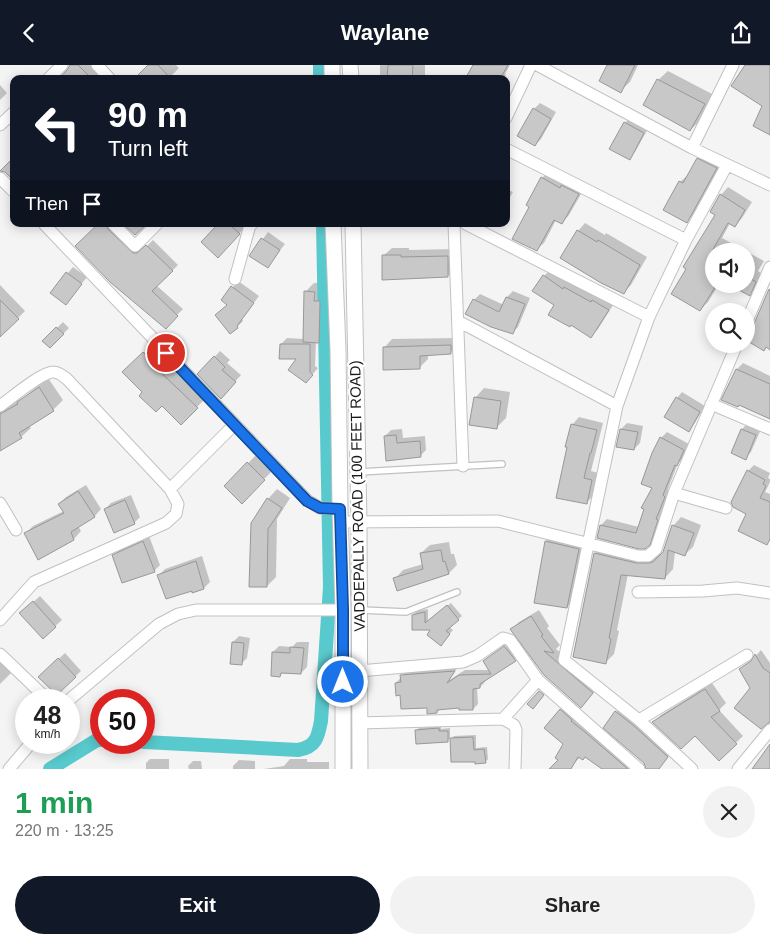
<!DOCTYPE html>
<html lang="en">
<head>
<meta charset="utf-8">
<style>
  :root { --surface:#fff; --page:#f2f2f2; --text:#222; --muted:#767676; --accent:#111827 }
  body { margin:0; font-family:Helvetica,sans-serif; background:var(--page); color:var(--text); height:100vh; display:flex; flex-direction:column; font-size:19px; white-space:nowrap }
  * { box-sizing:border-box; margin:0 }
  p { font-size:16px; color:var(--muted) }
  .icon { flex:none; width:28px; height:28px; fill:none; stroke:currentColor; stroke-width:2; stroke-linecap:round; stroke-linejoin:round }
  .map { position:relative; height:704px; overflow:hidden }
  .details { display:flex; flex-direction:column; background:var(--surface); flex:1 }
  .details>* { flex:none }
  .banner { position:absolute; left:10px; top:10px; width:500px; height:152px; border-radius:10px; box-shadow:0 2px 12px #0003; background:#111827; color:#fff; overflow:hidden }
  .tools { position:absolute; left:705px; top:178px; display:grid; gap:10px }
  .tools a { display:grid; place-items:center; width:50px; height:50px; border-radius:50%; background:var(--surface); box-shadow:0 2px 12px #0003; font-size:25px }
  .speed { position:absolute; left:15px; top:624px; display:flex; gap:10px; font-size:25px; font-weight:700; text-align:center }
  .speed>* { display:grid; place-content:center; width:65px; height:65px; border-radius:50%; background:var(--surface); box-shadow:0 2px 12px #0003; line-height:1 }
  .speed small { font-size:12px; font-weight:400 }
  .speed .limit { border:8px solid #d22; background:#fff; color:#111 }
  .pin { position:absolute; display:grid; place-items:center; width:42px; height:42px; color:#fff; margin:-21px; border:2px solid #fff; border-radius:50%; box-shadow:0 1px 5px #0007 }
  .me { position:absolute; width:55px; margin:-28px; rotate:0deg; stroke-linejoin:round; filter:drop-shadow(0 0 4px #0008) }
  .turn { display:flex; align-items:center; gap:18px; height:105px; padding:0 15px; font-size:22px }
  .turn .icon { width:65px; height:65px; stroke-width:2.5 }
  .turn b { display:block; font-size:35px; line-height:42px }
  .then { display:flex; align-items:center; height:48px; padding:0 15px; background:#0003; gap:10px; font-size:19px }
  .round { display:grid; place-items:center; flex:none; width:52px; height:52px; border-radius:26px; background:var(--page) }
  .headline { display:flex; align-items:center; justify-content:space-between; height:85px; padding:0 15px }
  h1 { font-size:30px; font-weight:700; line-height:38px; color:#1e9e55 }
  .cta { display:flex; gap:10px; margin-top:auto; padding:10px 15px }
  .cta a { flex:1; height:58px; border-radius:30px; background:var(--accent); color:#fff; font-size:20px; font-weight:700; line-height:58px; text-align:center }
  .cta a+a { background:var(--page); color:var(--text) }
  header { display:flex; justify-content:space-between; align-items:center; height:65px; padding:0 15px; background:var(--accent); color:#fff; font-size:22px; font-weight:700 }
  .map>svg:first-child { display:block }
  .shadow { fill:#0003 }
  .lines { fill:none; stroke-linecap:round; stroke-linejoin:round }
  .canal { stroke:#58c9cc; stroke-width:14 }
  .building { fill:#c8c8c9; stroke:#989899 }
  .lane-casing { stroke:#c1c1c3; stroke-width:8 }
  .street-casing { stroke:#c1c1c3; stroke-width:13 }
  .secondary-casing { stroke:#c1c1c3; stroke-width:17 }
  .lane { stroke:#fff; stroke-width:5.5 }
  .street { stroke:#fff; stroke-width:11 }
  .secondary { stroke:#fff; stroke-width:15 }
  .route-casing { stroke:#114b97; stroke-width:12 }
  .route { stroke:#1a73e8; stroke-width:9 }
  .labels { text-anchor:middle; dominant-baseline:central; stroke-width:4.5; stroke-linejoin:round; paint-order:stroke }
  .street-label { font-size:15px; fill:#19191a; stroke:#fff }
</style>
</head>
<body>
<header><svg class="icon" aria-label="back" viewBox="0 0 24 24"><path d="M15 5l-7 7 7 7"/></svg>Waylane<svg class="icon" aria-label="share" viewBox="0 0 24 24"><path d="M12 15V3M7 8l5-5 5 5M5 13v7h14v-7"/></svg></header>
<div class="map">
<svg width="770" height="704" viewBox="0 0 770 704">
  <rect width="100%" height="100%" fill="#f4f4f5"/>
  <!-- shadow -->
  <path class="shadow" d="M72 0H90L104 14H61Z
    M150 0H176L179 3 168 14Z
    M380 0H425V14H380Z
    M475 0H510L505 9 506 10 504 13 506 14H467Z
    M609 0H638L630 17 620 26Z
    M668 6 714 30 700 56 690 65 658 15Z
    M0 20 7 28 0 35Z
    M540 38 556 47 541 74 535 80 534 44Z
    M631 52 649 62 635 87 629 93 625 58Z
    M706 86 724 95 695 148 687 156 680 117 689 109 698 94Z
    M549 106 585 122 569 150 562 158 556 155 544 178 536 185 531 142 542 113Z
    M728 122 752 137 742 153 735 161 730 158 722 173 764 196 758 206 762 209 757 221 749 229 730 219H746V186H714V219H719L708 237 700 245 673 228 717 150 721 130Z
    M506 124 513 127 506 139Z
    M585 158 605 170 606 168 647 192 631 220 624 227 578 166Z
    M99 159H112L139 183H145L153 175 178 200 157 221 183 244 165 262 77 181Z
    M220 159H248L227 182 203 177Z
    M268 167 285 179 267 202 251 190Z
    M392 183H409V185L455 184 456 203 448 211 383 191Z
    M73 202 87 212 66 238 52 227Z
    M552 203 615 237 598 264 591 271 555 240 544 211Z
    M238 216 259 231 242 254 243 256 237 262 228 239 222 235Z
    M314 218H323V227H329L328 267 318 276H316L315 301 318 303 306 317 298 293 281 279 287 273 304 274 305 227Z
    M0 220 25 246 0 271Z
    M513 226 530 233 518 262 512 268 474 235 480 229 504 240 507 232Z
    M63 257 69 263 50 282 44 276Z
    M459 273V279L451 287 428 289V294L420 302 384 283 392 274Z
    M151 281 164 294 163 295 204 335 181 358 162 340 144 327 124 307Z
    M220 286 230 295 227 298 241 310 227 326 199 309Z
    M743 298 770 311V354L740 339 723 335 737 304Z
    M48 313 63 335 53 345 29 361 31 363 21 372 0 380V346L23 333Z
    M484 323 510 327 506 353 496 363 475 333Z
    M682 327 705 341 694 359 689 365 677 333Z
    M579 352 603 358 591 406 598 408 594 430 586 438 572 360Z
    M627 358 643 361 640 378 634 384 621 364Z
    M748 358 761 364 751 387 745 393 732 387 742 364Z
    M402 364 403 373 425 371 426 385 420 391 387 394 385 371 391 365Z
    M667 367 689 379 683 394 678 398 668 424 670 426 661 448 663 449 655 472 645 482 601 460 607 454 639 462 654 422 661 373Z
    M257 389 273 405 242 437 226 421Z
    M754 400 770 408 768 413 770 414V417L765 427 770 429V475L767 478 748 406Z
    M86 420 101 444 94 452 78 461 81 466 74 474 39 493 25 469 33 461 64 446 59 439 66 432Z
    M277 424 290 433 277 454 276 512 267 521 252 458 268 434Z
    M131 430 140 452 134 458 105 444 111 438Z
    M681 452 701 460 693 482 684 490 675 487 673 504 665 513 628 509 617 565 619 566 614 589 605 598 595 488 604 480 645 490H658L663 488 673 461Z
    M552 470 585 478 573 536 567 542 546 476Z
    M149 471 160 500 154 506 114 490 120 484Z
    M449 477 451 489H454L457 500 449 508 398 525 395 514 403 505 423 499 421 488 430 480Z
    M202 491 210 517 204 523 159 510 165 504Z
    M40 531 62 555 43 572 27 543Z
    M451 538 462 551 449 562 453 565 441 579 433 564 413 550 417 546 428 544V556Z
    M539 545 549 561 547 563 560 580 556 584 600 621 588 634 512 564 519 557Z
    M239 571 250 573 247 593 241 599 233 577Z
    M297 577H309L307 602 301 608 284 607 280 610 273 587 279 581 292 582Z
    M511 578 520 590 485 615V617L480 622H477L478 639 473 644 460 642 441 643 437 647 401 629 396 618 407 605 458 602 448 616 465 605H489L484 596Z
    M761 585 770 598V655L740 604 754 593Z
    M65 588 81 606 57 629 46 606Z
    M0 590 14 605 0 619Z
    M712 618 726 638 719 645 743 671 719 694 695 669 654 657 661 650Z
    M567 638 641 703 645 704H605L585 690 580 692 572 701 565 679 561 645Z
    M623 640 674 685 658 704H647L645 698 616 647Z
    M441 661V664L450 663V673L447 676 417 665 419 663Z
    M476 670V683L487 682 488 694 485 697 452 673 454 671Z
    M150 694H169V704H146V698Z
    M290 694H307V697H329V704H264L284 701Z
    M239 695 255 696V704H233V701Z
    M193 696H201L202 704H189L188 701Z"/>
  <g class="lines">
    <!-- canal -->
    <path class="canal" d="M320 0V14
      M144 677 298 685C316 682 318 672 321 656L330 522 323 159
      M50 704 97 675H101"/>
  </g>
  <!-- building -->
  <path class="building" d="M70 0H78L92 14H59L67 5Z
    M148 0H158L171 14H134Z
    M388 0H413L412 14H387Z
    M473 0H508L500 14H465Z
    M607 0H635L621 28 599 16Z
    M745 0H770V70L753 61 762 41 731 21Z
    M657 14 705 39 690 66 643 40Z
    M533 43 551 54 535 81 517 71Z
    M624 57 644 68 630 95 609 84Z
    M14 92V116L5 107 0 106Z
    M697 93 717 103 687 158 663 145 679 116 683 118Z
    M541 112 560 123 561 120 579 129 562 159 554 155 537 186 512 174 529 142 526 140Z
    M720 129 745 145 735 162 728 158 707 195 714 199V224L700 246 671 229 686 204 683 202 715 150 710 147Z
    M98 159H106L108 164 133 188H137L146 180 173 206 152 226 178 251 166 264 110 217 75 181Z
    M123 159H147L135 170Z
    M218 159H229L240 169 218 193 201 177Z
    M577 165 597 177 598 175 640 200 624 229 601 218 560 193Z
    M261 173 280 185 268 203 249 191Z
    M382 190H401V192L448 191V212L382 215Z
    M66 207 82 219 66 240 50 228Z
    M543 210 563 224 564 222 591 237 592 235 609 245 591 273 571 260 570 262 548 250 554 240 532 226Z
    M746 211 756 217 750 231 728 219H746Z
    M231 221 254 238 237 261 238 263 230 269 215 250 227 240 221 235Z
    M769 224 770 225V285L766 282 764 286 746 275V269L753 261Z
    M304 226 315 227 314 236H320L319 278 303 277Z
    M506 232 525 239 513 269 491 262 465 249 473 234 499 247Z
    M0 235 19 254 0 272Z
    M56 262 64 269 50 283 42 276Z
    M280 279H310V307L313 310 306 318 288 305 296 294H279Z
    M451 280V289L420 291V304L383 305V282Z
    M143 287 158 302 156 303 198 343 181 360 162 341 156 347 139 331 142 327 122 307Z
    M214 291 225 302 222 305 236 317 221 334 197 309Z
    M736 304 770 319V354L739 340 738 342 721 335Z
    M39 322 54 346 19 368 22 373 0 386V349L18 339 17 337Z
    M474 332 501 336 497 364 469 360Z
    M676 332 700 347 689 367 664 352Z
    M571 359 597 365 591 388H590L584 413 592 415 587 439 556 433 567 382H565Z
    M620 364 638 367 634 385 616 382Z
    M741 364 756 370 746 395 731 388Z
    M396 370 397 378 420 376 421 392 386 396 384 371Z
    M660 372 684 385 677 401 675 400 663 430 665 432 656 454 658 455 650 480 645 484H639L597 473 600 460 636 468 644 444 641 443 652 423 641 419 652 388Z
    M247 397 265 415 242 439 224 421Z
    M747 405 765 415 763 419 766 421 760 433 770 437V474L767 480 738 466 746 449 733 442 731 437Z
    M78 426 95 452 71 467 74 475 38 495 24 468 64 448 58 439Z
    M267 433 282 443 268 464 267 522H249L251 458Z
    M125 435 135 459 114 468 104 444Z
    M672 460 694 468 685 491 668 485 665 514 621 510 609 573 611 574 606 599 573 592 594 488 636 498H649L653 497 663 487Z
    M143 476 155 507 122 518 112 490Z
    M545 476 579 484 567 543 534 538Z
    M441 485 443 497 445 496 449 509 397 526 393 513 423 504 420 488Z
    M196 496 204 524 192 528V526L166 534 157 510Z
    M33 536 56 562 43 574 19 548Z
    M447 540 459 555 446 566 450 569 441 581 427 570 430 565H412V550L425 547V558Z
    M531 551 543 570 541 571 554 588 544 586 593 628 581 643 544 610 510 564Z
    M232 577 244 578 242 600 230 599Z
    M504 581 516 596 480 619V623L473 624V645H459V643L437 645V648L427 649V643L401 644 400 630 396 631 395 618 401 617 400 610 455 606 447 618 459 610 491 609 483 596Z
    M290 582 304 583 301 609 281 608 280 612 271 611 272 587 290 588Z
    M755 589 763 603 770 608V657L761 664 734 643 750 623 739 604 751 596Z
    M58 593 76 612 57 630 38 612Z
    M705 624 720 646 711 652 737 679 719 696 695 671 681 684 652 657Z
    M539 626 544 630 533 644 527 639Z
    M560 644 572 655 571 656 586 668 628 704H602L585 692 583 695 578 692 571 704H549L558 695 555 693 563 679 544 663Z
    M615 646 634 661 668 692 659 704H646L644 698 603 663Z
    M439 663V666H448V677L416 679 415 665Z
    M473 672 474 685 484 684 486 698 475 699V697H451L450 673Z
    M770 679V704H752Z"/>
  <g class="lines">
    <defs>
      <path id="lane" d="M359 407 502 399
        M361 545 406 547 457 527"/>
      <path id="street" d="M97 0 110 14
        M537 0 692 83 770 120
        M48 14 62 0
        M506 53 531 0
        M0 60 14 47
        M692 83 733 0
        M506 84 686 175
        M0 113 14 127
        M44 159 307 435 320 443 340 444
        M113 159 135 181 157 159
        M454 159 463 401
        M466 159 649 252
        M235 214 250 160 252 159
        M458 256 617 341
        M746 258 770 202
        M711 339 770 364
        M0 341C11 333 42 307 53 307 59 307 63 311 67 314L170 424 178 439 176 449 166 458 34 517 0 555
        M170 424 234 360
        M674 428 726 443
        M0 438 16 465
        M340 457 498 456 638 491H648L656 484 674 428 737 279
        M638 527 703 526 737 523 770 528
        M0 589 48 635
        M359 606 463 597 477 591 503 573 510 575 538 615 639 704
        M69 635 159 559 178 549 196 545H343
        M503 654 538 615
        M639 655 747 590
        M360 658 503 654 514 660 516 665 515 704
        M9 704 31 678
        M692 704 639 655 564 595 617 341 649 252 686 175 727 100
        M738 704 770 665"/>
      <path id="secondary" d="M350 0 351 14
        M332 14V0
        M333 159 338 285 340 444 343 545V704
        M353 159 359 457 360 704"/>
    </defs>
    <!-- lane casing -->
    <use href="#lane" class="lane-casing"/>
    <!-- street casing -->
    <use href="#street" class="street-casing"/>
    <!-- secondary casing -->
    <use href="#secondary" class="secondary-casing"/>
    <!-- lane -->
    <use href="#lane" class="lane"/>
    <!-- street -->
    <use href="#street" class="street"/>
    <!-- secondary -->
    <use href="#secondary" class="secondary"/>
  </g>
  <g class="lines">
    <defs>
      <path id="route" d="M166 288 307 436 320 443 340 444 343 545V617"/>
    </defs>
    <!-- route casing -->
    <use href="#route" class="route-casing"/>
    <!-- route -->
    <use href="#route" class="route"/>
  </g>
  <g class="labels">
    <!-- street labels -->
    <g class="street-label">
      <text transform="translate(357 431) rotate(-91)">VADDEPALLY ROAD (100 FEET ROAD)</text>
    </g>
  </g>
</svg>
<div class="tools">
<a><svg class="icon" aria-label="sound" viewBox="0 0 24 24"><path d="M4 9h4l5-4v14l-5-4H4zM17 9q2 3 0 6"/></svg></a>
<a><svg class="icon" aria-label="search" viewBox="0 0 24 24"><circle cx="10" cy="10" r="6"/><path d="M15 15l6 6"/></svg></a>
</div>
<div class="speed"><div>48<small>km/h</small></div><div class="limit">50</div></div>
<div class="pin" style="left:166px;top:288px;background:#d93025"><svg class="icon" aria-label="arrive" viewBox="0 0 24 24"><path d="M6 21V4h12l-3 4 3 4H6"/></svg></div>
<svg class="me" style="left:343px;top:617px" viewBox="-20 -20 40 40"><circle r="17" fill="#1a73e8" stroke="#fff" stroke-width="3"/><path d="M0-11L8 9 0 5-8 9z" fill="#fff"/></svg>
<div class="banner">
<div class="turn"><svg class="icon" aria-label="left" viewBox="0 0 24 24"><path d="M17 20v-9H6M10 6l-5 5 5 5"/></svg><div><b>90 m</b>Turn left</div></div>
<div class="then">Then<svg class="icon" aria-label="arrive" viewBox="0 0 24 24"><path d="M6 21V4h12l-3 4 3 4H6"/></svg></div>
</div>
</div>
<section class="details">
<div class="headline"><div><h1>1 min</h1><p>220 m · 13:25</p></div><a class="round"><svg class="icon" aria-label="close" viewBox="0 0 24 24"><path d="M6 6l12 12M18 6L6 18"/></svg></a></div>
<div class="cta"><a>Exit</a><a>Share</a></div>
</section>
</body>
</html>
